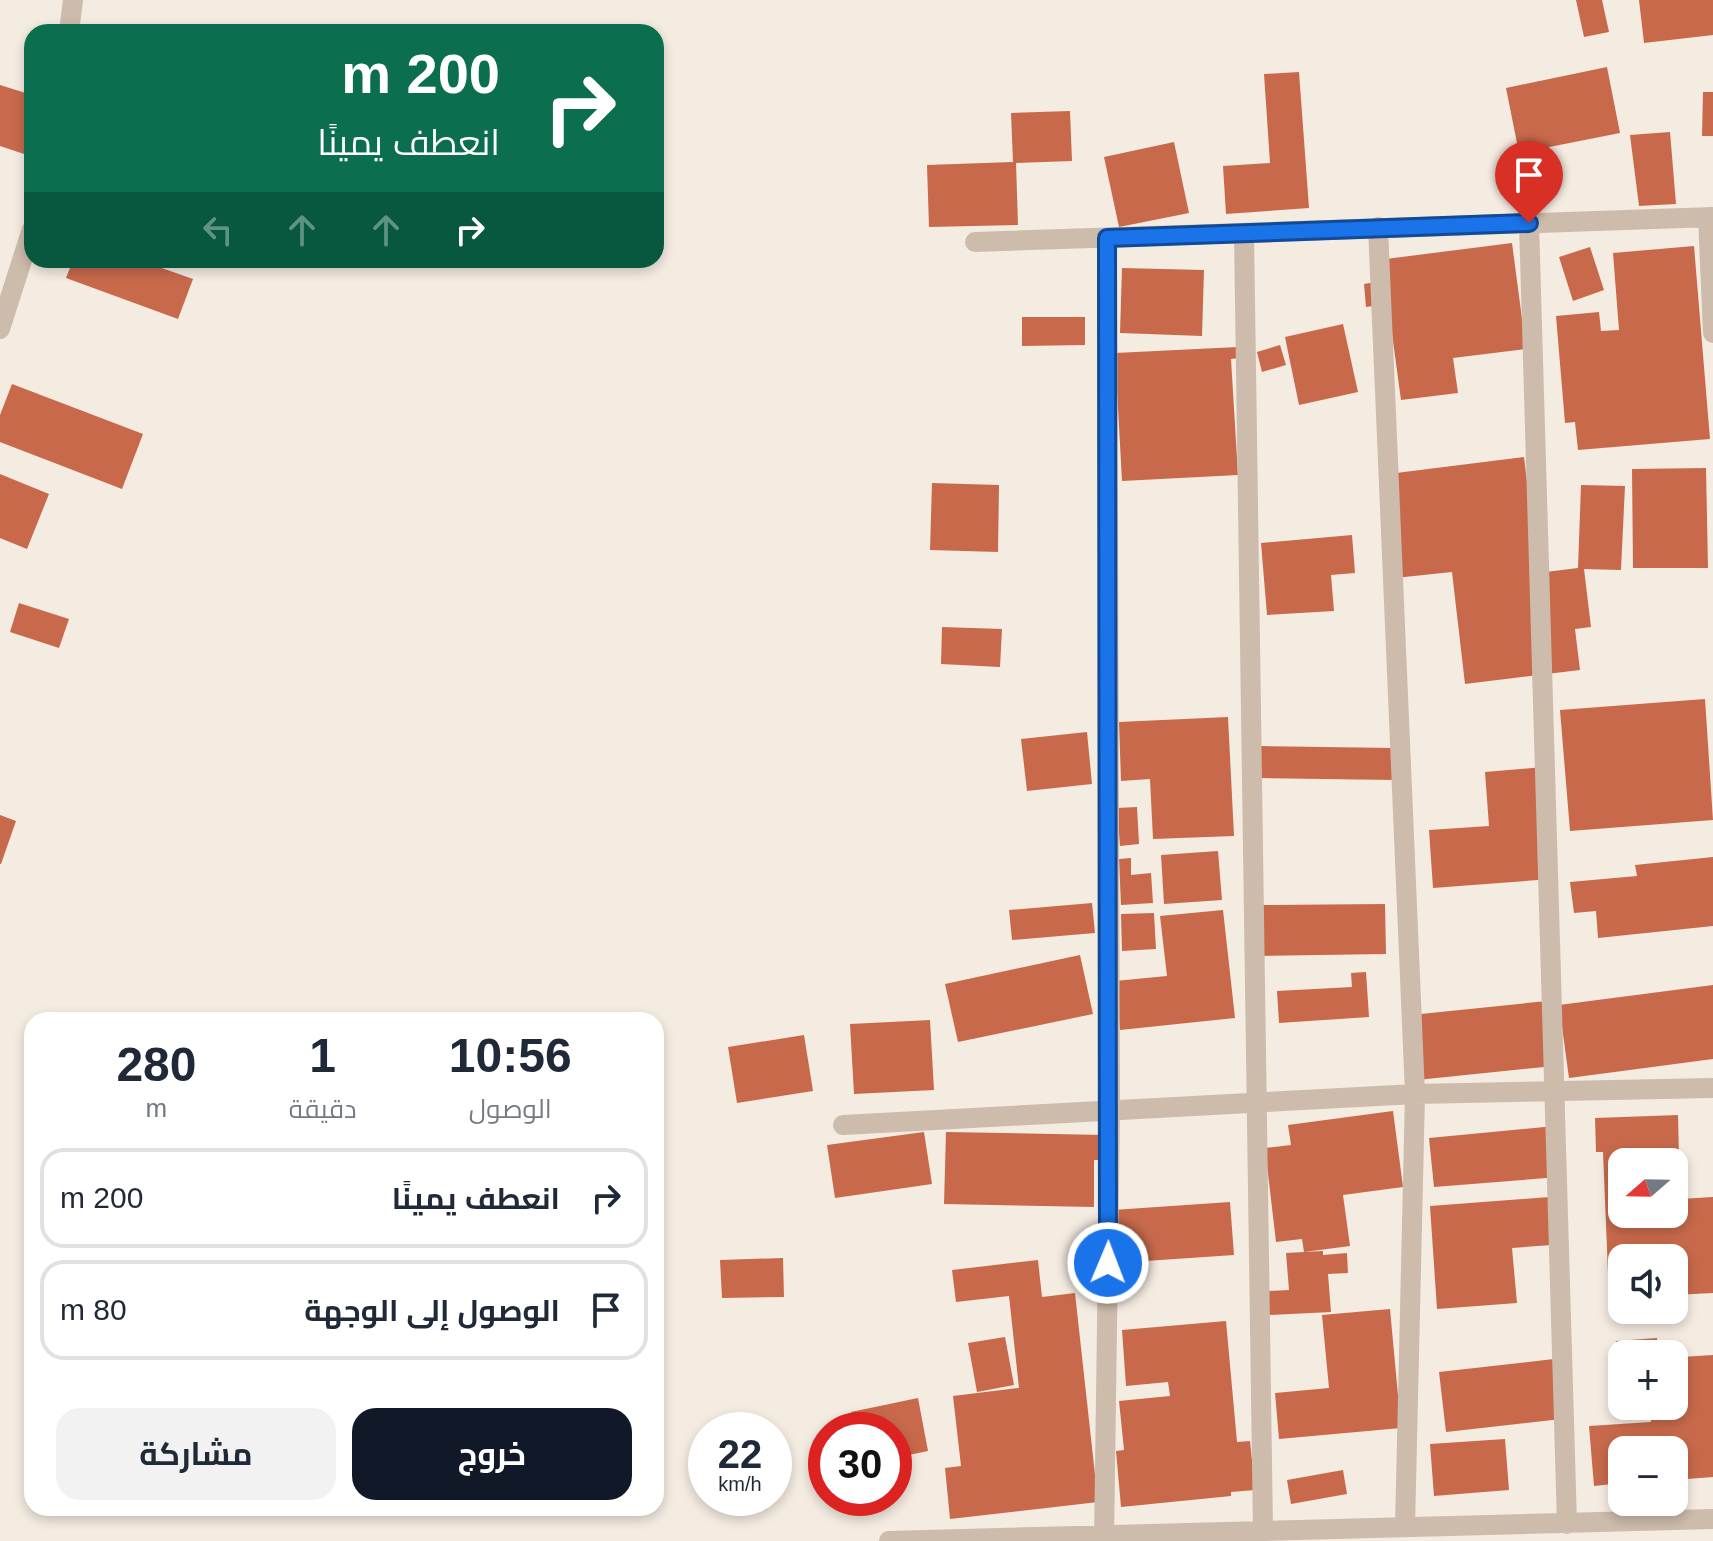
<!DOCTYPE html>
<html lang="ar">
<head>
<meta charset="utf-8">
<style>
  :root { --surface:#fff; --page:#f2f2f3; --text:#1f2937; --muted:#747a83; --line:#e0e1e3; --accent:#111827 }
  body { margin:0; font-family:Arial,Cairo,sans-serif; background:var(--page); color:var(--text); direction:rtl; height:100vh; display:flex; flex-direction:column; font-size:30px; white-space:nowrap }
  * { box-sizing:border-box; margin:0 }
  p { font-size:26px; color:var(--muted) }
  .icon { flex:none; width:44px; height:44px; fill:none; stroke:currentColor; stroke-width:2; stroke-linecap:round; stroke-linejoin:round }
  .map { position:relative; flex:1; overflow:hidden; direction:ltr }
  .side { position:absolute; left:24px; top:1012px; width:640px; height:504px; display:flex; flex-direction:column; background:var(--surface); border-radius:24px; box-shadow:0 4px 12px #0003; direction:rtl }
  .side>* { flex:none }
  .guide { position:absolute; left:24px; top:24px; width:640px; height:244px; border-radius:24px; box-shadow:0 4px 12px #0003; direction:rtl; background:#0b6e4f; color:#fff; overflow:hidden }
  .needle { width:52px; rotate:250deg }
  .fabs { position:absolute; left:1608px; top:1148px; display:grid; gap:16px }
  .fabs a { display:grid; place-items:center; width:80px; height:80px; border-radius:16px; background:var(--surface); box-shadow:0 4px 12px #0003; font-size:40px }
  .speed { position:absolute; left:688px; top:1412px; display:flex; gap:16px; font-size:40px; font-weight:700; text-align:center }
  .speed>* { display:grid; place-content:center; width:104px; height:104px; border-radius:50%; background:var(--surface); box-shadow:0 4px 12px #0003; line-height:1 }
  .speed small { font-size:20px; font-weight:400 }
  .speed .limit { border:12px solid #d22; background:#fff; color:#111 }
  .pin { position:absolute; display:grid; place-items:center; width:68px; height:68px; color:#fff; margin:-82px -34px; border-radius:50% 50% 50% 0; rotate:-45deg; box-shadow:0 0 8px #0007 }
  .pin .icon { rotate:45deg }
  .me { position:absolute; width:88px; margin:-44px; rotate:1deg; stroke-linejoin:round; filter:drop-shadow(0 0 6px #0008) }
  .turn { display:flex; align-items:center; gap:28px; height:168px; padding:0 32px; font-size:36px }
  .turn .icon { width:104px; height:104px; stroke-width:2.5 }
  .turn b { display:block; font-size:56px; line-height:68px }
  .lanes { display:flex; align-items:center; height:76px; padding:0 32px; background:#0003; justify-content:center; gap:40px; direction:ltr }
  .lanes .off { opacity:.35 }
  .eta { display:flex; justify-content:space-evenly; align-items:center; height:136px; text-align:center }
  .eta b { font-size:48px; font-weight:700; line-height:56px }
  .cta { display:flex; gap:16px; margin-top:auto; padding:16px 32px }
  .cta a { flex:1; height:92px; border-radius:24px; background:var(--accent); color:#fff; font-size:32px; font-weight:700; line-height:92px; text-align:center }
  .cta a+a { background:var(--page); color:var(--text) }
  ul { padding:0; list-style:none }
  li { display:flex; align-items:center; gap:24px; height:100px; margin:0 16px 12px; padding:0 16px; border:4px solid var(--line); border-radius:24px }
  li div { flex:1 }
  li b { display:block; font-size:30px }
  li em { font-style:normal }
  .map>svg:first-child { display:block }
  .building { fill:#c8694b; fill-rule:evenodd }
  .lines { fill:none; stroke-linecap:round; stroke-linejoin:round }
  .minor { stroke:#cdbbac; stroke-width:20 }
  .route-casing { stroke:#114b97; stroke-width:20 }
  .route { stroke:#1a73e8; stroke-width:14 }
</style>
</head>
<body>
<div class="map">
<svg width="1713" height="1541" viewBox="0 0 1713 1541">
  <rect width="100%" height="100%" fill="#f4ebe1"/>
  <!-- building -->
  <path class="building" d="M1576 0H1602L1609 32 1584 37Z
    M1639 0H1713V35L1644 43Z
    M1607 67 1620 133 1519 153 1506 88Z
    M1299 72 1309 208 1226 214 1223 166 1270 163 1264 74Z
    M0 85 32 95V128L24 154 0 146Z
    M1703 92H1713V136H1702Z
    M1070 111 1072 161 1016 163 1018 225 929 227 927 165 1013 162 1011 113Z
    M1670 132 1676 204 1639 206 1630 135Z
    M1174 142 1189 213 1119 227 1104 157Z
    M1512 243 1526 349 1453 358 1458 393 1401 400 1388 304 1366 307 1364 284 1381 281 1378 260Z
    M1694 246 1710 439 1578 450 1575 422 1565 423 1556 316 1599 312 1601 331 1619 330 1613 253Z
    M1590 247 1604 290 1573 301 1559 257Z
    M73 260H139L193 279 178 319 66 278Z
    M1122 268 1204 270 1202 336 1120 333Z
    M1022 317H1085V345L1022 346Z
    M1343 324 1358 392 1299 405 1285 337Z
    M1280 345 1286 365 1262 372 1257 352Z
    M1238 347 1239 358 1231 359 1238 475 1122 481 1115 353Z
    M12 384 143 434 122 489 0 442V415Z
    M1524 457 1538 573 1578 568 1581 485 1625 486 1621 570 1584 569 1591 627 1575 629 1580 670 1465 684 1452 572 1395 578 1388 474Z
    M1706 468 1708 568H1633L1632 469Z
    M0 474 49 494 27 549 0 538Z
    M932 483 999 485 998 552 930 550Z
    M1352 535 1355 573 1331 575 1334 611 1267 615 1261 543Z
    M19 603 69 619 59 648 10 632Z
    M942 627 1002 629 1000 667 941 664Z
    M1705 699 1713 820 1570 831 1560 710Z
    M1228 717 1234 836 1153 839 1150 779 1121 781 1119 722Z
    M1087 732 1092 784 1027 791 1021 739Z
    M1259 746 1395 748V780L1259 778Z
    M1543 767 1552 879 1433 888 1429 830 1489 826 1485 772Z
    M1137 807 1139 844 1120 846 1117 808Z
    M0 815 16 821 1 864H0Z
    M1218 851 1222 900 1164 904 1161 855Z
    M1713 857V926L1598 938 1596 911 1574 913 1570 882 1637 876 1635 865Z
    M1131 858V875L1151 873 1153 903 1121 905 1119 859Z
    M1092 903 1095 933 1012 940 1009 910Z
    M1385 904 1386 954 1258 956 1257 905Z
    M1223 910 1235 1018 1120 1030 1115 981 1167 976 1160 916Z
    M1154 913 1156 949 1122 951 1121 914Z
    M1080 955 1093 1014 958 1042 945 984Z
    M1366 972 1369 1017 1279 1023 1277 991 1352 987 1351 973Z
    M1713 985V1059L1569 1078 1559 1005Z
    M1547 1001 1554 1066 1417 1080 1411 1015Z
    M930 1020 934 1090 854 1094 850 1024Z
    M804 1035 813 1091 737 1103 728 1047Z
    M1393 1111 1403 1187 1343 1195 1350 1246 1304 1252 1302 1239 1276 1242 1265 1148 1291 1145 1288 1125Z
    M1678 1115 1680 1199 1713 1197V1293L1674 1295V1258H1622V1297H1609L1603 1152H1596L1595 1118ZM1622 1162H1674V1214H1622Z
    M1555 1126 1559 1177 1434 1187 1429 1138Z
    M924 1132 932 1184 835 1198 827 1145Z
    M946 1132 1104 1135V1160H1094V1207L944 1204Z
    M1562 1196 1565 1244 1512 1248 1517 1303 1437 1309 1430 1206Z
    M1230 1202 1234 1255 1116 1263 1113 1210Z
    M1323 1251V1255L1347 1253 1348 1273 1328 1274 1331 1312 1269 1315 1268 1291 1289 1290 1286 1253Z
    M783 1258 784 1297 722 1298 720 1260Z
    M1038 1260 1042 1297 1075 1293 1098 1502 950 1519 945 1468 961 1466 953 1396 1019 1388 1009 1296 956 1302 952 1270Z
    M1390 1309 1401 1428 1279 1439 1275 1393 1329 1388 1322 1315Z
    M1226 1321 1237 1442 1250 1441 1255 1490 1231 1492V1496L1121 1507 1116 1451 1124 1450 1119 1401 1170 1396 1168 1382 1126 1386 1122 1330Z
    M1005 1337 1014 1385 977 1392 968 1343Z
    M1657 1338 1658 1354H1622V1361L1617 1362 1616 1341Z
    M1713 1355V1477L1674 1480V1450H1622V1483L1594 1486 1589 1426 1651 1422 1650 1406H1674V1381L1683 1380 1681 1357Z
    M1554 1359 1561 1419 1446 1432 1439 1372Z
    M918 1398 928 1451 894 1458V1430H854L851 1412Z
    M1505 1439 1509 1490 1434 1496 1430 1444Z
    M1343 1470 1347 1494 1291 1504 1287 1480Z"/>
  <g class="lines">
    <!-- minor -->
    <path class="minor" d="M69 32 73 0
      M1708 217 1713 333
      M1529 223 1567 1524
      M1378 227 1415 1094 1405 1528
      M1244 233 1263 1531
      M975 242 1713 217
      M0 329 32 229
      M843 1125 1415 1094 1713 1088
      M889 1541 1713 1519
      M1104 1541 1110 1112 1107 238"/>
  </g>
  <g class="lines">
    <defs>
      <path id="route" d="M1108 1263 1107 238 1529 223"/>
    </defs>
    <!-- route casing -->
    <use href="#route" class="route-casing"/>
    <!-- route -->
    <use href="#route" class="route"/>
  </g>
</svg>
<div class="fabs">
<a><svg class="needle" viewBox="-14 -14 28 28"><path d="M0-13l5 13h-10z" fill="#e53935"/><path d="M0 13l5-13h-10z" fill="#747a83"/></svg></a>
<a><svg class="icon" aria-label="sound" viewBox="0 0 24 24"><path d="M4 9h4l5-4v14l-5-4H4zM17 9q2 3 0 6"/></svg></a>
<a>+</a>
<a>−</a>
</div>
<div class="speed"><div>22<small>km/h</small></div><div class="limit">30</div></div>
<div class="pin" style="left:1529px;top:223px;background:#d93025"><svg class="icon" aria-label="arrive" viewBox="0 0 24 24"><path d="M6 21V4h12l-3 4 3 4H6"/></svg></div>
<svg class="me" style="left:1108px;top:1263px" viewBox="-20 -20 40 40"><circle r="17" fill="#1a73e8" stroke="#fff" stroke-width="3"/><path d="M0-11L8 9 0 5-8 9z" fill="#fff"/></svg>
<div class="guide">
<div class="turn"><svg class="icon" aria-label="right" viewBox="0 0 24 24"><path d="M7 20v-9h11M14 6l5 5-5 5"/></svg><div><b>200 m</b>انعطف يمينًا</div></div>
<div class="lanes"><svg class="icon off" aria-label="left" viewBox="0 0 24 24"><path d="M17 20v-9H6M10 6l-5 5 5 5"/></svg><svg class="icon off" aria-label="ahead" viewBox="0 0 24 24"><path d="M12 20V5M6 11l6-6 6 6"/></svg><svg class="icon off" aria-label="ahead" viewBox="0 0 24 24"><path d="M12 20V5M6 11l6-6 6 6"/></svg><svg class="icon" aria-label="right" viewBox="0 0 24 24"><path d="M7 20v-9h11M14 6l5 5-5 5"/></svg></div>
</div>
<section class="side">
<div class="eta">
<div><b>10:56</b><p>الوصول</p></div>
<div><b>1</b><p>دقيقة</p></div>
<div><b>280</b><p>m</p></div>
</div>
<ul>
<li><svg class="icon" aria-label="right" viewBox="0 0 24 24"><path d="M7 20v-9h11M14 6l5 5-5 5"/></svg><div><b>انعطف يمينًا</b></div><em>200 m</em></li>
<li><svg class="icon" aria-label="arrive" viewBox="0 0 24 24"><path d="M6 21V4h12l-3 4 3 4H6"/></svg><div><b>الوصول إلى الوجهة</b></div><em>80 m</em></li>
</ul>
<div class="cta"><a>خروج</a><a>مشاركة</a></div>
</section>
</div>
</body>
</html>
